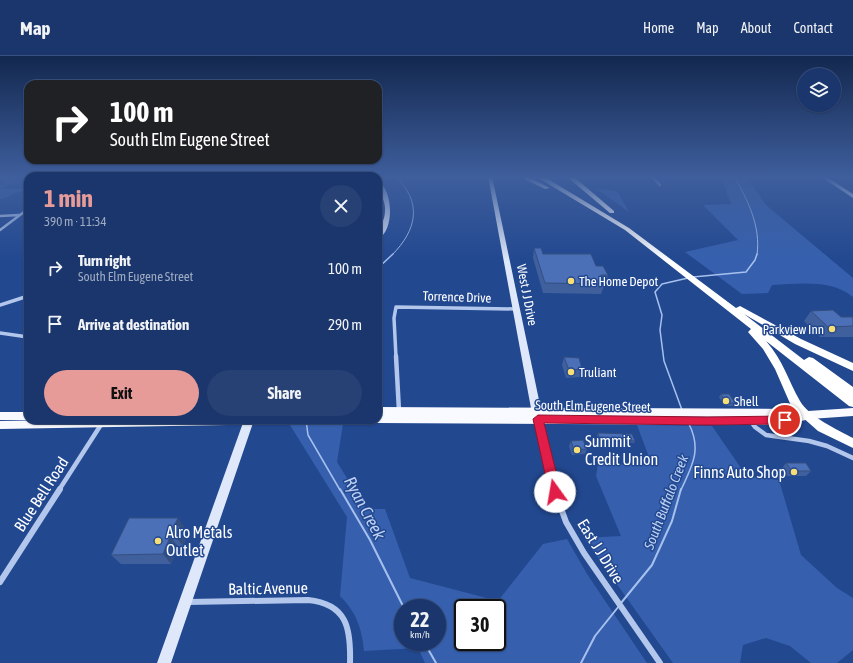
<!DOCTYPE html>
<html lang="en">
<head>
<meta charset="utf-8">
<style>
  :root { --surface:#1a366c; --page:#274174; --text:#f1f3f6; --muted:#9fabc2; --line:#38507f; --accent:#e69b98 }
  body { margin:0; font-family:"Asap Condensed",sans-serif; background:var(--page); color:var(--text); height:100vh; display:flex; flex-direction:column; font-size:15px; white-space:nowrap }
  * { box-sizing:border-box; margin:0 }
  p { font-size:13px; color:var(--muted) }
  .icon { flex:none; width:22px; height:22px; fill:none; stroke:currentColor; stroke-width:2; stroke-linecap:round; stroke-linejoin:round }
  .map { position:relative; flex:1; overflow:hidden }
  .side { position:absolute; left:24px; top:116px; width:358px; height:252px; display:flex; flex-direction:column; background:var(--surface); border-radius:12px; box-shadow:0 1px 3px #0004,0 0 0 1px var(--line) }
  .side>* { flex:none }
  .guide { position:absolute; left:24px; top:24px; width:358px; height:84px; border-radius:12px; box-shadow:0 1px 3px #0004,0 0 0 1px var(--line); background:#202124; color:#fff; overflow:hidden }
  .controls { position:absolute; left:797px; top:12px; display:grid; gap:8px }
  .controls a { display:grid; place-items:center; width:44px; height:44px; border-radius:50%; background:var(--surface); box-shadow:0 1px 3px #0004,0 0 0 1px var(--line); font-size:20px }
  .speed { position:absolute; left:394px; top:543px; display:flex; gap:8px; font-size:20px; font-weight:700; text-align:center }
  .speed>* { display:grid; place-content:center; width:52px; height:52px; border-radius:50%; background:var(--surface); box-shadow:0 1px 3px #0004,0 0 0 1px var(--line); line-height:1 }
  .speed small { font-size:10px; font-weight:400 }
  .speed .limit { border:2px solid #111; border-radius:6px; background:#fff; color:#111 }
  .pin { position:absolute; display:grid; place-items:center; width:34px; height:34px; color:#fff; margin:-17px; border:2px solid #fff; border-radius:50%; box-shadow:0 1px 4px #0007 }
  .me { position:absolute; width:44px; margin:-22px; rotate:347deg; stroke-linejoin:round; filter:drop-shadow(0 0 3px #0008) }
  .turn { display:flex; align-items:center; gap:14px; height:84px; padding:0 20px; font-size:18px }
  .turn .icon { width:52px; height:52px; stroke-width:2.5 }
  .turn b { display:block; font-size:28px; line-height:34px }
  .round { display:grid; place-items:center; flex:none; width:42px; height:42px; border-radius:21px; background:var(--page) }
  .summary { display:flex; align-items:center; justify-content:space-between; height:68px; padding:0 20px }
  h1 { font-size:24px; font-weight:700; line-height:30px; color:var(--accent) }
  .action { display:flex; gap:8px; margin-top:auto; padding:8px 20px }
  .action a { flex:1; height:46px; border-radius:24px; background:var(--accent); color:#111; font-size:16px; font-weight:700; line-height:46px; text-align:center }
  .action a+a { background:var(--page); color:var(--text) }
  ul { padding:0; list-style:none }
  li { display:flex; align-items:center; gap:12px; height:56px; padding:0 20px }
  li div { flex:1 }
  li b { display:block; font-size:15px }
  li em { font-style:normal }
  header { display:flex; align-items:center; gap:24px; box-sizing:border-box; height:56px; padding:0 20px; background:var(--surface); border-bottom:1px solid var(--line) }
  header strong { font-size:19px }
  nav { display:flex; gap:22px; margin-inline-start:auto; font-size:14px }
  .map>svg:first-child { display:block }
  .green { fill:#3660ae; fill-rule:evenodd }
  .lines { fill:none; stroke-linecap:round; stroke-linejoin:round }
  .stream-far2 { stroke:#a7c1ee; stroke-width:1 }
  .stream-far1 { stroke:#a7c1ee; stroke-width:1.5 }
  .stream { stroke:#a7c1ee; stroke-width:2 }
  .street-far3 { stroke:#b3c7ec; stroke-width:2.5 }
  .street-far2 { stroke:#b3c7ec; stroke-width:3.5 }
  .street-far1 { stroke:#b3c7ec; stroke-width:4.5 }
  .street { stroke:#b3c7ec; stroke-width:6 }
  .secondary { fill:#dfe8fa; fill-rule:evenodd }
  .primary { fill:#f9faff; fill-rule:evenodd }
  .highway { fill:#fff; fill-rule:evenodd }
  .wall { fill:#40609d }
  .shaded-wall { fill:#344e80 }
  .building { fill:#4b70b7; stroke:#344e80 }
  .route { fill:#e11d48; stroke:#92132f }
  .poi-dot { fill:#f8df75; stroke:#224890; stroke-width:1.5 }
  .labels { text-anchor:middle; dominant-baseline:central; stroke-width:3; stroke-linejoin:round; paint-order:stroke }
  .poi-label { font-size:13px; fill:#fff; stroke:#224890; text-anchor:start }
  .street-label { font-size:13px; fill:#fff; stroke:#224890 }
  .water-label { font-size:14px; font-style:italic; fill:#bfd2f3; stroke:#224890 }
  .near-poi-label { font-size:16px; fill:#fff; stroke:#224890; text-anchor:start }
  .near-street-label { font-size:16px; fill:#fff; stroke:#224890 }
  .near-water-label { font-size:17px; font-style:italic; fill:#bfd2f3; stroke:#224890 }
</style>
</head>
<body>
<header>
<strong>Map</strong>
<nav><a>Home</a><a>Map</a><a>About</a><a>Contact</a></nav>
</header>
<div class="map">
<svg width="853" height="607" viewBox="0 0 853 607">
  <rect width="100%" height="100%" fill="#224890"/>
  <!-- green -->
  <path class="green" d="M14 120H27C19 125 11 127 3 132L4 133H28C23 136 20 136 15 137 9 139 7 143 0 143V129Z
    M721 120H746L766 149 853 222V241C831 223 799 228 772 229L768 237 742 238 685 196 738 184 703 149 731 148Z
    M597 133 617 135 629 156Z
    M343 368 337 406 366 453H385L410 522 498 545 543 488 567 483 587 518 647 607H425L418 592 364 595C362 572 356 556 340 540L347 461 290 369ZM403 552H437V586H403ZM463 552H497V586H463Z
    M637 369 712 370 743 415 754 421 779 424 801 499 837 532 853 542V594L837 607H811L790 590 766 582 743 589 740 607H673L584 482 621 480 596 420 598 408 652 409Z"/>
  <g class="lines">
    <!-- stream-far2 -->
    <path class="stream-far2" d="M734 120C748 145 761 170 757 199
      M392 199C417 174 423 146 395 120"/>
    <!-- stream-far1 -->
    <path class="stream-far1" d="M378 212 393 198
      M693 221 746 216 755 204 757 198
      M682 354 664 305 660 274 662 259 655 236 662 228 688 222
      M306 364 308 379 340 434
      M681 434C692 410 702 394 689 368"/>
    <!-- stream -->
    <path class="stream" d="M340 433 370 484 404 552
      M621 547 652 509 672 465 681 433
      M424 586 436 607
      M581 607 595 580 619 550"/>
    <!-- street-far3 -->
    <path class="street-far3" d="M651 120 660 129
      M0 121 13 120
      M0 160 19 159
      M0 174 28 153"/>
    <!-- street-far2 -->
    <path class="street-far2" d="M0 249 28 240
      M0 277 28 281
      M396 301 394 262 396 251 516 253"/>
    <!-- street-far1 -->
    <path class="street-far1" d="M396 300 399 355
      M745 357 755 371 766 379 809 385 827 390 853 402
      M538 363 555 434
      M59 434 104 364"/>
    <!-- street -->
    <path class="street" d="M554 433 566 466 584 497 660 607
      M0 526 60 433
      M188 546 308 544C347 548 351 572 350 607"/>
    <!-- secondary -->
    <path class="secondary" d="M488 120H492L543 363 541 365 538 367 535 365 533 363Z
      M820 120H825L853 138V142Z
      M378 125C393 134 395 174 378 183 378 173 385 165 385 155 386 144 378 135 378 125Z
      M244 364H254L171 607H157Z"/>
    <!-- primary -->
    <path class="primary" d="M378 351 795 353 808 355 853 352V360L810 363 788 368 762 369 378 367 373 364H378V359H393H378ZM544 360 780 361 749 362Z
      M0 356H28V364H0Z
      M56 364H294L293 367 289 368 0 373V365Z"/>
    <!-- highway -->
    <path class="highway" d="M518 120H526L550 132 545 133Z
      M535 120H543L629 172 736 252 740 250 801 283 853 307V315L795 288 744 258 804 304 809 301 813 302 853 331V351L849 350 766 285C783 304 788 324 800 345 808 360 838 374 853 382V392L818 375 792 352 775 313 763 293 748 276 751 273 625 174Z
      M566 120H573L614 155V157H610Z"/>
  </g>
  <!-- wall -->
  <path class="wall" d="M534 192 543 198 608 219 605 230H604L601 238 543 237 533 202Z
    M811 255 841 261H853V281H820L804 265Z
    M564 301 582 313 580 321 566 322 562 309Z
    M721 338 735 347 733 350H725L719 341Z
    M598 377 635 385 634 387H599L597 380Z
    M571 385 587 393 585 398 572 399 569 390Z
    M786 407 811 415 806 420H787L782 412Z
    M185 472 184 475 187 480 183 490H178L171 508H121L111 499Z"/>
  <!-- shaded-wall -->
  <path class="shaded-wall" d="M178 462 185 472 184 475 187 480 183 490 176 481 174 470Z
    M170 481 178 490 171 508 163 498Z"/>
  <!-- building -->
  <path class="building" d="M534 192H541L543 198H591L596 210H603L608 219H601L604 228 545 227Z
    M833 254 841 261H853V270L828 271 811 255Z
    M564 301 579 302 582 313 569 314Z
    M721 338H729L735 347H726Z
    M598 377 632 378 635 385 600 384Z
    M583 384 587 393 574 394 571 385Z
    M786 407H806L811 415H792Z
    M129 462H178L174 470H180L176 481H170L163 498 111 499Z"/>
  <!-- sky -->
  <linearGradient id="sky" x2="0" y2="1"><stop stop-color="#13284f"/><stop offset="0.59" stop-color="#3e5e9c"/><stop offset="1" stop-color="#3e5e9c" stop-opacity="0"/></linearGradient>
  <rect width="853" height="205" fill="url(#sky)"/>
  <!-- route -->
  <path class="route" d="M538 359 707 361 785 360 791 364 785 368 707 369 544 367 561 436 559 440 555 441 551 440 549 436 533 363Z"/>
  <!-- markers -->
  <g class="poi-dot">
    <circle cx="571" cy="225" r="4"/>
    <circle cx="832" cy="273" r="4"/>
    <circle cx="571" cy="316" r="4"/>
    <circle cx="726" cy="345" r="4"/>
    <circle cx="577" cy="394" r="4"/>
    <circle cx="794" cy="416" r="4"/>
    <circle cx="158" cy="485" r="4"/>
  </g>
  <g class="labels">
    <!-- poi labels -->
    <g class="poi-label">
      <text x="579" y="225">The Home Depot</text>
      <text x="824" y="273" text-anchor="end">Parkview Inn</text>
      <text x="579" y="316">Truliant</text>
      <text x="734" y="345">Shell</text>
    </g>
    <!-- street labels -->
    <g class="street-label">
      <text transform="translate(527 239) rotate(79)">West J J Drive</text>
      <text transform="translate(457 241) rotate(2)">Torrence Drive</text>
      <text transform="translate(593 350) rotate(1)">South Elm Eugene Street</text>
    </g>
    <!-- water labels -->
    <g class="water-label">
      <text transform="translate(666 446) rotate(-69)">South Buffalo Creek</text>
    </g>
    <!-- near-poi labels -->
    <g class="near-poi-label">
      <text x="585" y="385">Summit<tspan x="585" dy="18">Credit Union</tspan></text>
      <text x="786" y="416" text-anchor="end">Finns Auto Shop</text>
      <text x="166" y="476">Alro Metals<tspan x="166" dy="18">Outlet</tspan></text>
    </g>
    <!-- near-street labels -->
    <g class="near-street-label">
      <text transform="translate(41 438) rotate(-57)">Blue Bell Road</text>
      <text transform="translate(601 495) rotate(58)">East J J Drive</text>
      <text transform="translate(268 532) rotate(-1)">Baltic Avenue</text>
    </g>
    <!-- near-water labels -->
    <g class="near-water-label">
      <text transform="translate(365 452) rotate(62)">Ryan Creek</text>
    </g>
  </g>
</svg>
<div class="controls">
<a><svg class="icon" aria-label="layers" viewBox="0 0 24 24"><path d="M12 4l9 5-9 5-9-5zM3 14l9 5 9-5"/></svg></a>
</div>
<div class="speed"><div>22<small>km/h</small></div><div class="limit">30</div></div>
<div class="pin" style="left:785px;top:364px;background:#d93025"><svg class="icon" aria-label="arrive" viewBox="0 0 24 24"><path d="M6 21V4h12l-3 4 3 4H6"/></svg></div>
<svg class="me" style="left:555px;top:436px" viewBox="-20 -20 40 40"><circle r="19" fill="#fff"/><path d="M0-13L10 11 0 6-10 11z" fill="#e11d48"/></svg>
<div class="guide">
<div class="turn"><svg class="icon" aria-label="right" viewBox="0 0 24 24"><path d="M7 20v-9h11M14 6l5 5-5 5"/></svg><div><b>100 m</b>South Elm Eugene Street</div></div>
</div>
<section class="side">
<div class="summary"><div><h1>1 min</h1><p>390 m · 11:34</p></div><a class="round"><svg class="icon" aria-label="close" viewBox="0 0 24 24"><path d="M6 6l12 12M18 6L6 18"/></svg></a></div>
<ul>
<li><svg class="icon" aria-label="right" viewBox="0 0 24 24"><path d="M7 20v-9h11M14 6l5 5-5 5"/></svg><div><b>Turn right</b><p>South Elm Eugene Street</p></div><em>100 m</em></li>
<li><svg class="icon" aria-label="arrive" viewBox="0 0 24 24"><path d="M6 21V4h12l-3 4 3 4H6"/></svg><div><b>Arrive at destination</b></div><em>290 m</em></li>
</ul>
<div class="action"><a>Exit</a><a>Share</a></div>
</section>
</div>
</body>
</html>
